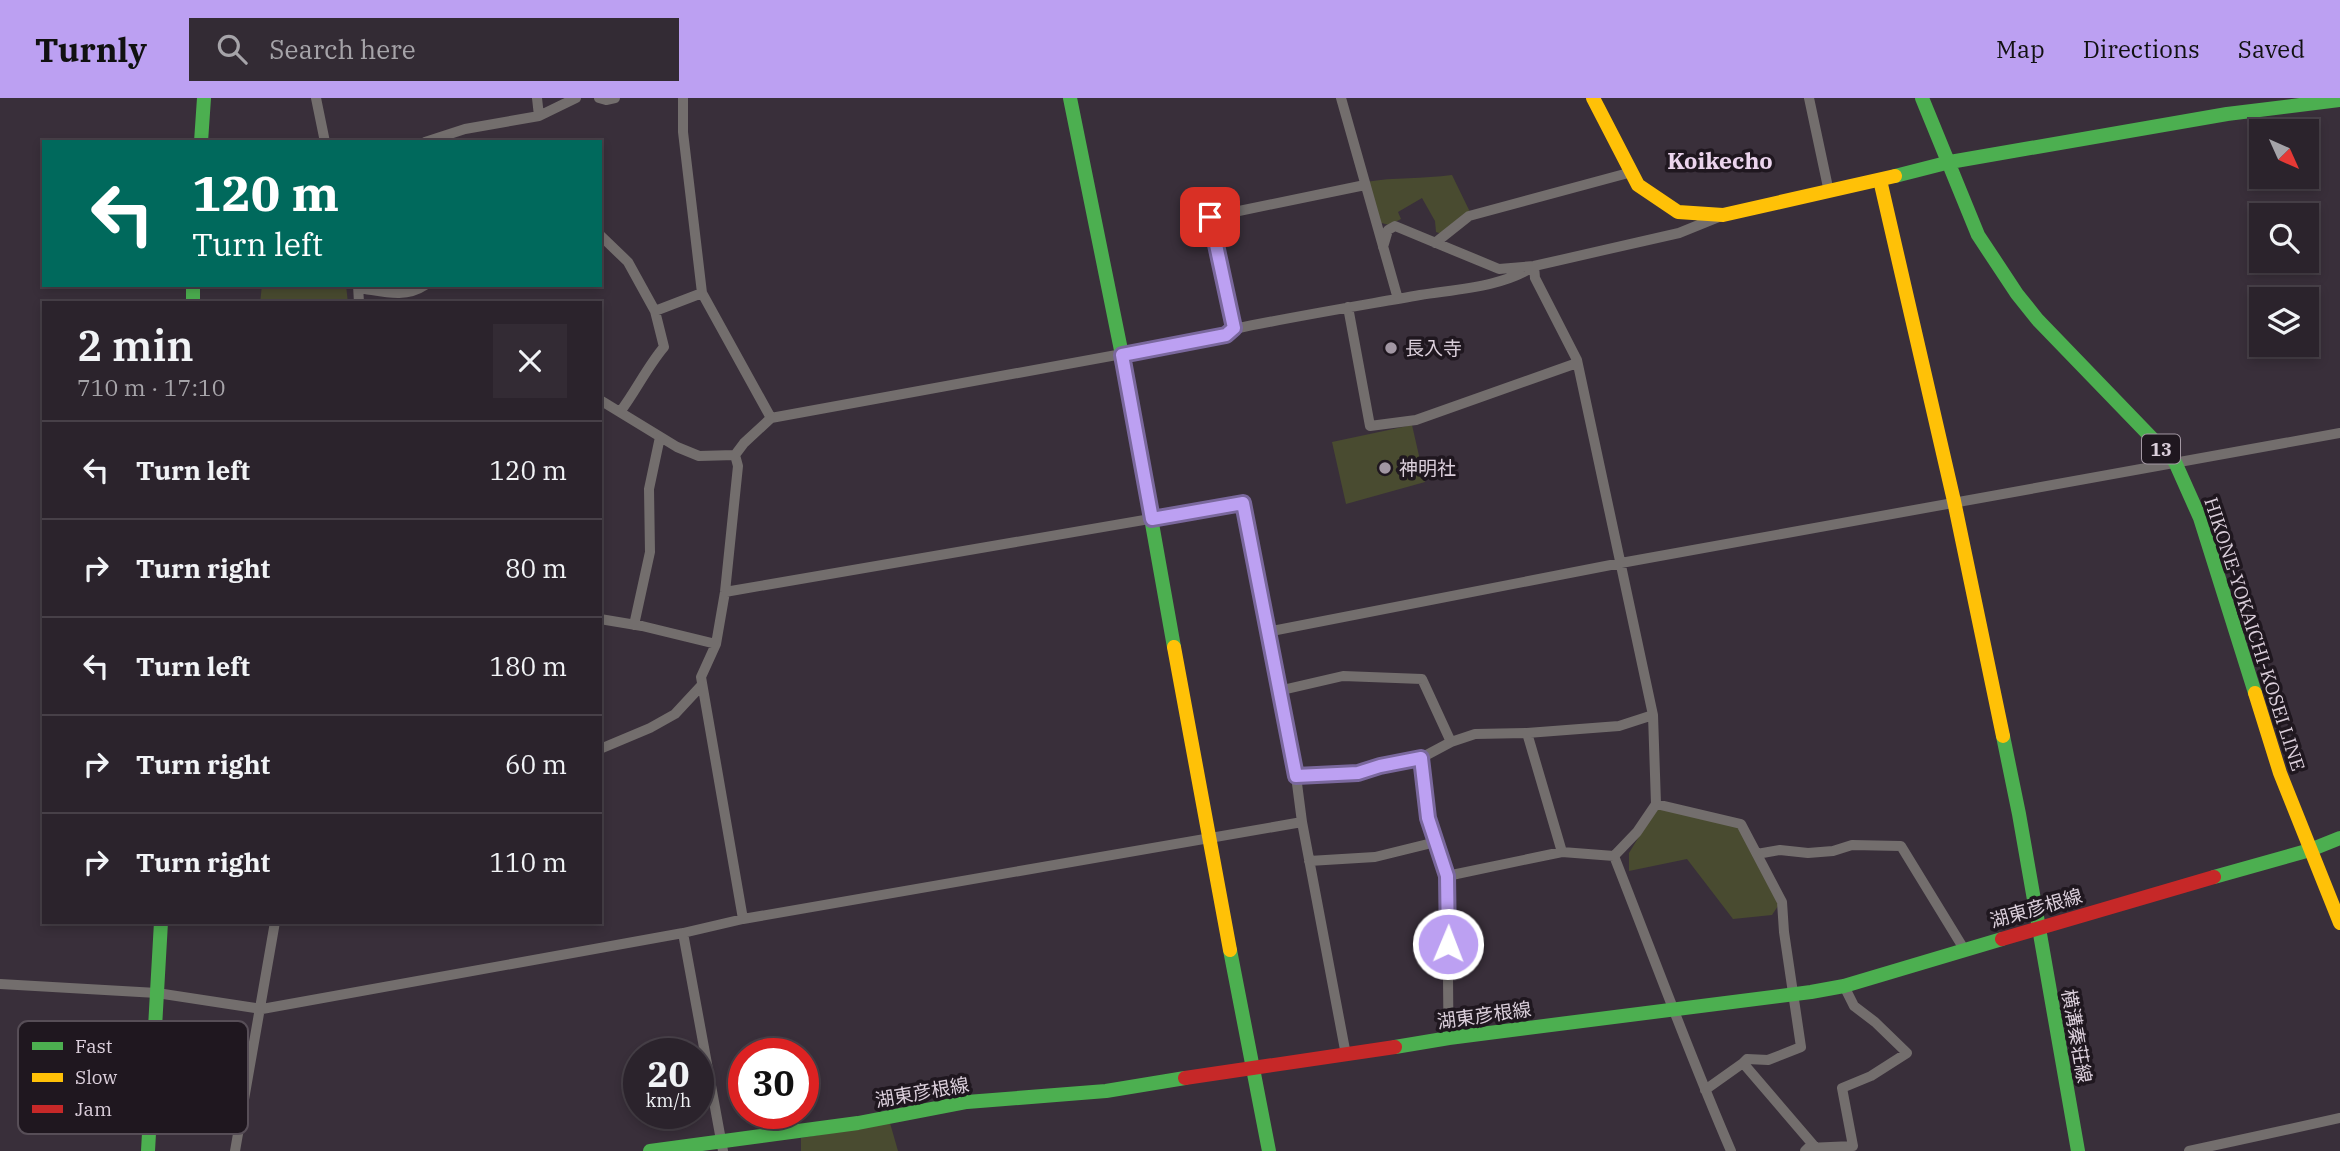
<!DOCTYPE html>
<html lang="en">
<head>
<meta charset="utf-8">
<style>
  :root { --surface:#2b232c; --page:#332b34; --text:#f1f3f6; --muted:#a6a4a9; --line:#474048; --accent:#bca0f2 }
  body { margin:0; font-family:"IBM Plex Serif","Noto Sans JP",serif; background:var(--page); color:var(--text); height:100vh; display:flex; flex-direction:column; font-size:26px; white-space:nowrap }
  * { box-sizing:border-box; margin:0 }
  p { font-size:23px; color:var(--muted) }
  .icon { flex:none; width:38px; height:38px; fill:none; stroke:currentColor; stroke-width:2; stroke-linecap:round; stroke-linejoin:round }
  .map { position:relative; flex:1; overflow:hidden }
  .drawer { position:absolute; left:42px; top:203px; width:560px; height:623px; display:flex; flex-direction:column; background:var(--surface); border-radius:0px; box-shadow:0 4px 10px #0003,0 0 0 2px var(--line) }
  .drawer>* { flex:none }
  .guide { position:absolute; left:42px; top:42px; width:560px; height:147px; border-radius:0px; box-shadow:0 4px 10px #0003,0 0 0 2px var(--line); background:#00695c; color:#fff; overflow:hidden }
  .needle { width:46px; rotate:135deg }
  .fabs { position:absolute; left:2249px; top:21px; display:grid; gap:14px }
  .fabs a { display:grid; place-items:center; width:70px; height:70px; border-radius:0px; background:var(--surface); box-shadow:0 4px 10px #0003,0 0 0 2px var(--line); font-size:35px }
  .speed { position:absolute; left:623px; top:940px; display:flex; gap:14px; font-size:35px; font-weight:700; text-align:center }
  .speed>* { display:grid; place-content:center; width:91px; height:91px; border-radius:50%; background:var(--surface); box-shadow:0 4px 10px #0003,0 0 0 2px var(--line); line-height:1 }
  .speed small { font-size:18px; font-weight:400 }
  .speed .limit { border:10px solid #d22; background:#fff; color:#111 }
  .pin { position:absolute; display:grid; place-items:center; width:60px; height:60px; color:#fff; margin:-30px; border-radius:14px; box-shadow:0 4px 10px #0006 }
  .me { position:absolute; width:77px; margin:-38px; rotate:1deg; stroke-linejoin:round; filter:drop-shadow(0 0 5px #0008) }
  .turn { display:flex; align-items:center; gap:24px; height:147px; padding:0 35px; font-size:32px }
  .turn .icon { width:91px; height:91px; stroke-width:2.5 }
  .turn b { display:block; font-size:49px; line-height:60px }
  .round { display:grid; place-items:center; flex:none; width:74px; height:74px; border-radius:0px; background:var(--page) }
  .head { display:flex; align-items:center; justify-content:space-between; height:119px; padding:0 35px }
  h1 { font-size:42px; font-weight:600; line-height:52px }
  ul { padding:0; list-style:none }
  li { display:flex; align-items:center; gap:21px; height:98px; padding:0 35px; border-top:2px solid var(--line) }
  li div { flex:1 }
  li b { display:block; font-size:26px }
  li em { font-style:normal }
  header { display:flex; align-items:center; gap:42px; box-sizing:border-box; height:98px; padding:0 35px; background:var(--accent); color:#111 }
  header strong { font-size:33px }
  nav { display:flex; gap:38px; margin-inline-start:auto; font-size:24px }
  .search { width:490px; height:63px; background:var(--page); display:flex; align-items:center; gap:18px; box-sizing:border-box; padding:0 24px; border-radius:0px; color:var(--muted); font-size:26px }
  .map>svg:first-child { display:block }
  .green { fill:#494b30 }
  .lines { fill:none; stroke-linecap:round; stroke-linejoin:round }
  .street { stroke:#736e6d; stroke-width:10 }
  .fast { stroke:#4caf50; stroke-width:14 }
  .slow { stroke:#ffc107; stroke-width:14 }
  .jam { stroke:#c62828; stroke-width:14 }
  .route-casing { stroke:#7a689d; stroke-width:18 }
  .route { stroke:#bca0f2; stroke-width:12 }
  .poi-dot { fill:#a297a3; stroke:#1f171f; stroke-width:2.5 }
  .labels { text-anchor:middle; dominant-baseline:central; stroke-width:7; stroke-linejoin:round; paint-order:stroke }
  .shield { fill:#1f171f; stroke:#a398a3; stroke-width:2 }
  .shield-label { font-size:18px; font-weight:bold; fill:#dbcfdb }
  .poi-label { font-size:19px; fill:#dbcfdb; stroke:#1f171f; text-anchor:start }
  .street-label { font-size:19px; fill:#dbcfdb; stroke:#1f171f }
  .quarter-label { font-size:23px; font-weight:bold; fill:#ecd5ee; stroke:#1f171f }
  .key { fill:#1f171f; stroke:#574e57; stroke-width:2 }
  .key-label { font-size:19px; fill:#dbcfdb }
</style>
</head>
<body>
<header>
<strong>Turnly</strong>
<div class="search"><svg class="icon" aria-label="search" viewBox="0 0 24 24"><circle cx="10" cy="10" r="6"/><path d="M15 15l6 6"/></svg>Search here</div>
<nav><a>Map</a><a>Directions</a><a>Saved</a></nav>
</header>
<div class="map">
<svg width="2340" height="1053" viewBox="0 0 2340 1053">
  <rect width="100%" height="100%" fill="#392f3a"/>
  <!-- green -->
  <path class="green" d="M1452 77 1470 114 1442 136 1436 134 1435 123 1422 100 1398 114 1401 121 1389 127 1378 124 1366 84C1394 79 1423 81 1452 77Z
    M262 187H346L348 205H260Z
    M1412 327 1425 384 1346 406 1332 344Z
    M1657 709 1740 729 1780 805 1772 817 1733 821 1687 761 1629 773V755Z
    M890 1025 898 1053H801V1040Z"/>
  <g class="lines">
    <!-- street -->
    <path class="street" d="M316 0 325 44
      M537 0 539 18
      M599 0 606 2 615 0
      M683 0V34L702 195 771 320
      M1341 0 1398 201
      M1809 0 1829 94
      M425 44 465 31 539 18 576 0
      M600 137 628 164 655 213 702 195
      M1435 145 1469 118 1632 74
      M1383 149 1388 132 1395 128 1499 171 1534 168 1679 135 1721 118
      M1534 168 1535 180 1577 262 1653 617 1656 706 1637 734 1614 758
      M358 187 359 205
      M358 190C382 193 404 201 425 187
      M1348 209 1370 328 1416 322 1577 265
      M1234 231 1210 119 1365 87
      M600 302 677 349 699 358 735 357
      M620 314C636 293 647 269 664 249L655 213
      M725 494 1243 405 1296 678 1302 724 1346 957
      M600 521 642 528 716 546
      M634 527 650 454 649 391 660 339
      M1267 534 1621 465 2340 335
      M1278 593 1343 578 1422 581 1451 644 1421 660 1428 720 1447 778
      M1527 635 1619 628 1653 617
      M1451 644 1475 636 1527 635 1562 754
      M600 651 650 630 675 616 701 588
      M1296 678 1358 675 1380 668 1421 660
      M1656 706 1741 726 1782 804 1784 834 1801 949 1768 962 1747 961 1743 965
      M1757 756 1780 752 1808 755 1833 753 1852 747 1901 748 1964 851
      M1614 758C1653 857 1689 956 1731 1053
      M1309 763 1375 759 1436 744
      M743 821 701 579 716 546 725 494 738 368 735 357 744 345 771 320 1226 237 1234 231C1296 218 1358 208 1420 197 1457 191 1503 189 1534 168
      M683 835 723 1053
      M0 886 157 895 262 911 683 835 743 821 1302 724
      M1449 940C1447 886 1449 832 1447 778L1562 754 1614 758
      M1705 992 1743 965 1815 1049
      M235 1053 275 824
      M1805 1053 1808 1050 1853 1048 1842 990 1871 978 1907 955 1875 924 1854 908 1844 888
      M2189 1053 2340 1020"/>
    <!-- fast -->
    <path class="fast" d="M1070 0 1122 257 1174 549
      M1922 0 1978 137 2017 196 2037 221 2175 364 2200 420 2255 595
      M201 44 204 0
      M1895 78 1950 64 2227 16 2340 2
      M193 187V205
      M2003 638 2019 716 2078 1053
      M2214 779 2310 752 2340 740
      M1230 852 1269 1053
      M1395 949 1449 940 1811 894 1844 888 2002 841
      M148 1053 161 824
      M650 1053 858 1025 967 1004 1106 993 1185 980"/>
    <!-- slow -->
    <path class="slow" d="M1593 0 1638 87 1678 114 1723 117 1895 78
      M1880 82 1954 403 2003 638
      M1174 549 1230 852
      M2255 595 2280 675 2340 825"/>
    <!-- jam -->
    <path class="jam" d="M2002 841 2214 779
      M1185 980 1395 949"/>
  </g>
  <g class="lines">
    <defs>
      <path id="route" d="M1210 119 1234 230 1226 237 1122 257 1152 421 1243 405 1296 678 1358 675 1380 668 1421 660 1428 720 1447 778 1448 846"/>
    </defs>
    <!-- route casing -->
    <use href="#route" class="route-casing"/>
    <!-- route -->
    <use href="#route" class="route"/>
  </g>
  <!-- markers -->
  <g class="poi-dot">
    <circle cx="1391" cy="250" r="7"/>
    <circle cx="1385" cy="370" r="7"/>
  </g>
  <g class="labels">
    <!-- shield labels -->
    <rect class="shield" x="2142" y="336.5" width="38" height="29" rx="5"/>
    <g class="shield-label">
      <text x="2161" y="351">13</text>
    </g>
    <!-- poi labels -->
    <g class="poi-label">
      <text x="1405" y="250">長入寺</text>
      <text x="1399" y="370">神明社</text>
    </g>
    <!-- street labels -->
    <g class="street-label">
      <text transform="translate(2255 536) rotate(72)">HIKONE-YOKAICHI-KOSEI LINE</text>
      <text transform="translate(2036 810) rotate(-16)">湖東彦根線</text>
      <text transform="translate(1484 917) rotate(-8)">湖東彦根線</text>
      <text transform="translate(2077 938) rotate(80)">横溝秦荘線</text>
      <text transform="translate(922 994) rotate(-10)">湖東彦根線</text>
    </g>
    <!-- quarter labels -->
    <g class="quarter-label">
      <text x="1720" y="62">Koikecho</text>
    </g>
  </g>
  <!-- legend -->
  <rect x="18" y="923" width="230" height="113" rx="10" class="key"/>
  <rect x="32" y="944" width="31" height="8" fill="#4caf50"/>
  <rect x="32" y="975" width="31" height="9" fill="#ffc107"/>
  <rect x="32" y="1007" width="31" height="8" fill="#c62828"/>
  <g class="key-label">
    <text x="75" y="955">Fast</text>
    <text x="75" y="986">Slow</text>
    <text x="75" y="1018">Jam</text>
  </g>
</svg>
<div class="fabs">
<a><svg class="needle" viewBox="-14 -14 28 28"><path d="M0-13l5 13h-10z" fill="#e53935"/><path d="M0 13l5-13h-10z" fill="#a6a4a9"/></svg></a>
<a><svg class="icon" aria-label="search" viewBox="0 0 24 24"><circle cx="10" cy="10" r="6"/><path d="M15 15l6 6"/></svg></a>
<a><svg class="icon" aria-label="layers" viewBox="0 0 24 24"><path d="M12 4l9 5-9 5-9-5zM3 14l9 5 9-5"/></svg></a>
</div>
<div class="speed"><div>20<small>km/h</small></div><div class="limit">30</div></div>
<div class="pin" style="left:1210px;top:119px;background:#d93025"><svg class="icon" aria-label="arrive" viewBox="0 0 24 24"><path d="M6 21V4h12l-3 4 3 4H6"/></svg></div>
<svg class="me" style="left:1448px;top:846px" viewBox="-20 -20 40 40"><circle r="17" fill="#bca0f2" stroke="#fff" stroke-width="3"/><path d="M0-11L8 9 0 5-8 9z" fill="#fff"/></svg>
<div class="guide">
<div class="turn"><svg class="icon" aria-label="left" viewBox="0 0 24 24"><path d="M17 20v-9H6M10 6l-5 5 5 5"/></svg><div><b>120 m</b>Turn left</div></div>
</div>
<section class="drawer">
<div class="head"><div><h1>2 min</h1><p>710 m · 17:10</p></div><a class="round"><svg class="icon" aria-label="close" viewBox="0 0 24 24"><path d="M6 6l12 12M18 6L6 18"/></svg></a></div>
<ul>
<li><svg class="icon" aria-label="left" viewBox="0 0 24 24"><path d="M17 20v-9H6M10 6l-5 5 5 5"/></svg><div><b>Turn left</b></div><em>120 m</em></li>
<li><svg class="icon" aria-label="right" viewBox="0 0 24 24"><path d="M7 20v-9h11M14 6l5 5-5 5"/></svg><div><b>Turn right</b></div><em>80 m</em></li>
<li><svg class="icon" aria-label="left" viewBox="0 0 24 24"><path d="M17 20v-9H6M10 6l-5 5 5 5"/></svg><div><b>Turn left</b></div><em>180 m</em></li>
<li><svg class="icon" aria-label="right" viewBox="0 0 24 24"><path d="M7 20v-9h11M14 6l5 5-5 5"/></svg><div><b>Turn right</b></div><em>60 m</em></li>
<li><svg class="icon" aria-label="right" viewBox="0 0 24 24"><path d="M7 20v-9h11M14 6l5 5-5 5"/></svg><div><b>Turn right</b></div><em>110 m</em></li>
</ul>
</section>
</div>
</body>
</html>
